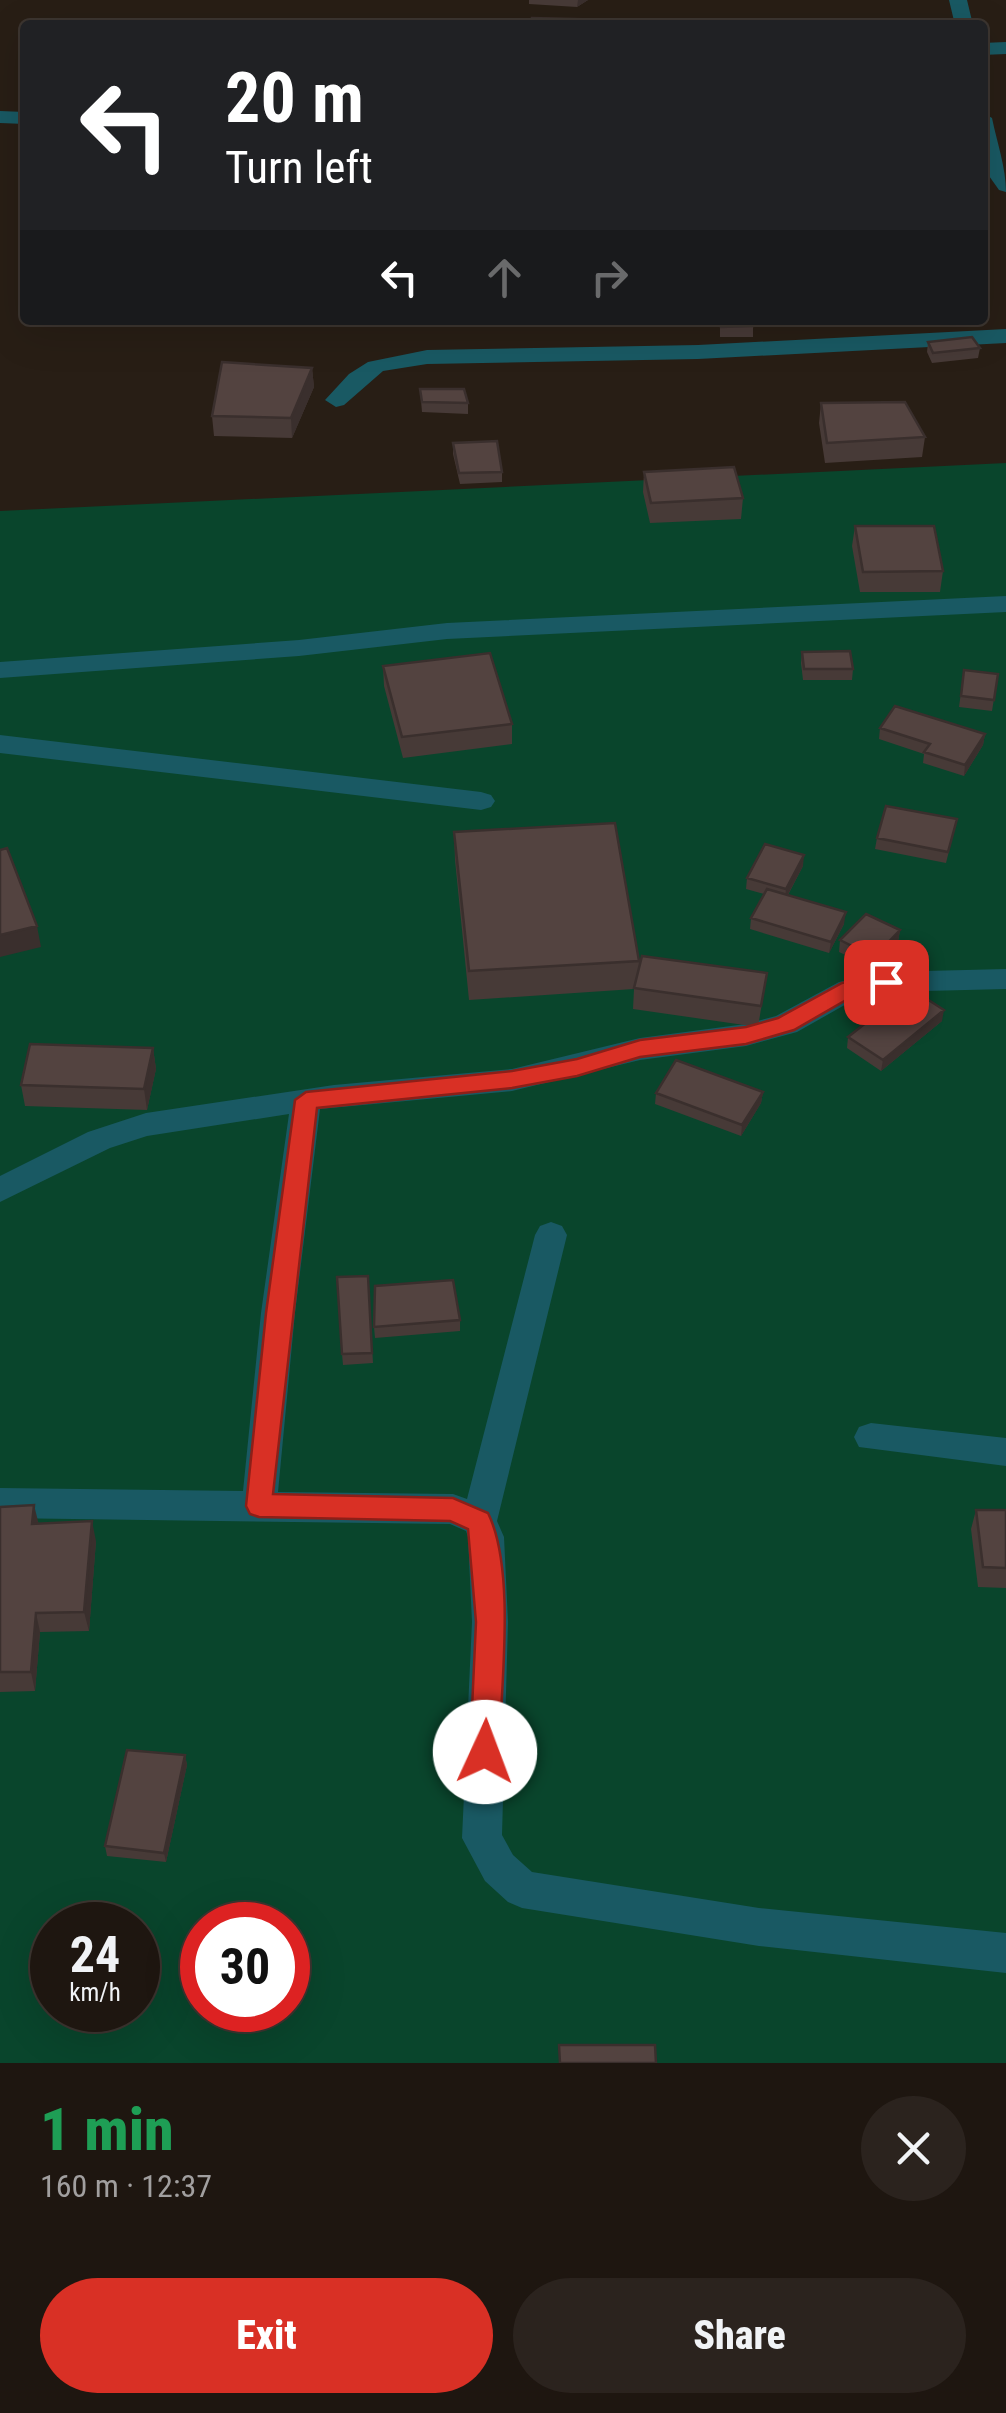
<!DOCTYPE html>
<html lang="en">
<head>
<meta charset="utf-8">
<style>
  :root { --surface:#1e1610; --page:#2b231e; --text:#f1f3f6; --muted:#a19f9f; --line:#3c3530; --accent:#d93025 }
  body { margin:0; font-family:"Roboto Condensed",sans-serif; background:var(--page); color:var(--text); height:100vh; display:flex; flex-direction:column; font-size:38px; white-space:nowrap }
  * { box-sizing:border-box; margin:0 }
  p { font-size:32px; color:var(--muted) }
  .icon { flex:none; width:55px; height:55px; fill:none; stroke:currentColor; stroke-width:2; stroke-linecap:round; stroke-linejoin:round }
  .map { position:relative; height:2063px; overflow:hidden }
  .sheet { display:flex; flex-direction:column; background:var(--surface); flex:1 }
  .sheet>* { flex:none }
  .guide { position:absolute; left:20px; top:20px; width:968px; height:305px; border-radius:10px; box-shadow:0 10px 40px #0002,0 0 0 2px var(--line); background:#202124; color:#fff; overflow:hidden }
  .speed { position:absolute; left:30px; top:1902px; display:flex; gap:20px; font-size:50px; font-weight:700; text-align:center }
  .speed>* { display:grid; place-content:center; width:130px; height:130px; border-radius:50%; background:var(--surface); box-shadow:0 10px 40px #0002,0 0 0 2px var(--line); line-height:1 }
  .speed small { font-size:25px; font-weight:400 }
  .speed .limit { border:15px solid #d22; background:#fff; color:#111 }
  .pin { position:absolute; display:grid; place-items:center; width:85px; height:85px; color:#fff; margin:-42px; border-radius:20px; box-shadow:0 5px 15px #0006 }
  .me { position:absolute; width:110px; margin:-55px; rotate:2deg; stroke-linejoin:round; filter:drop-shadow(0 0 8px #0008) }
  .turn { display:flex; align-items:center; gap:35px; height:210px; padding:0 40px; font-size:45px }
  .turn .icon { width:130px; height:130px; stroke-width:2.5 }
  .turn b { display:block; font-size:70px; line-height:85px }
  .lanes { display:flex; align-items:center; height:95px; padding:0 40px; background:#0003; justify-content:center; gap:50px; direction:ltr }
  .lanes .off { opacity:.35 }
  .round { display:grid; place-items:center; flex:none; width:105px; height:105px; border-radius:52px; background:var(--page) }
  .headline { display:flex; align-items:center; justify-content:space-between; height:170px; padding:0 40px }
  h1 { font-size:60px; font-weight:800; line-height:75px; color:#1e9e55 }
  .action { display:flex; gap:20px; margin-top:auto; padding:20px 40px }
  .action a { flex:1; height:115px; border-radius:60px; background:var(--accent); color:#fff; font-size:40px; font-weight:800; line-height:115px; text-align:center }
  .action a+a { background:var(--page); color:var(--text) }
  .map>svg:first-child { display:block }
  .green { fill:#09452c; fill-rule:evenodd }
  .lines { fill:none; stroke-linecap:round; stroke-linejoin:round }
  .minor { fill:#195963; fill-rule:evenodd }
  .wall { fill:#473a37 }
  .shaded-wall { fill:#3a2f2d }
  .building { fill:#534340; stroke:#3a2f2d; stroke-width:2.5 }
  .route { fill:#d93025; stroke:#8d1f18; stroke-width:2.5 }
</style>
</head>
<body>
<div class="map">
<svg width="1006" height="2063" viewBox="0 0 1006 2063">
  <rect width="100%" height="100%" fill="#281e15"/>
  <!-- green -->
  <path class="green" d="M1006 463V2063H0V511ZM52 1925H138V2010H52ZM202 1925H288V2010H202Z"/>
  <g class="lines">
    <!-- minor -->
    <path class="minor" d="M949 0H967L973 25H955Z
      M1006 42V54L982 55V43Z
      M0 111 25 112V124L0 123Z
      M982 112 992 118C997 143 1006 167 1006 192L999 190 982 166Z
      M1006 329V343L698 359 427 364 383 371 344 405 336 407 325 400 349 374 368 362 427 350 698 345Z
      M1006 596V612L447 639 299 656 0 678V662L299 640 447 623Z
      M0 735 481 792 491 795 495 801 491 807 481 810 0 753Z
      M1006 969V989L885 992 857 998 797 1032 746 1046 640 1060 512 1091 320 1109 295 1313 278 1492 453 1494 467 1499 535 1235 540 1226 551 1222 562 1226 567 1235 497 1521 504 1537 508 1622 502 1835 513 1855 532 1872 759 1908 1006 1933V1973L759 1946 522 1908 508 1902 485 1881 462 1838 472 1622 468 1537 466 1531 450 1524 0 1518V1488L243 1491 261 1313 289 1114 147 1136 110 1148 0 1202V1176L88 1132 146 1113 334 1085 512 1069 640 1038 746 1024 776 1016 839 982 885 972Z
      M871 1423 1006 1438V1466L859 1447 854 1437 859 1427Z"/>
  </g>
  <!-- wall -->
  <path class="wall" d="M529 0H588L577 7 529 4Z
    M720 320H753V337H720Z
    M928 342 980 348 978 358 932 363 927 352Z
    M312 368 314 387 292 438 214 436 212 416Z
    M420 389 468 403V414L422 412Z
    M821 403 925 437 922 457 825 463 819 423Z
    M453 443 502 472V482L460 484 453 454Z
    M644 472 743 498 741 519 650 523 643 492Z
    M855 526 943 571 940 592H860L852 546Z
    M802 652 853 669 852 680H803L801 663Z
    M383 666 512 724V744L403 758 384 686Z
    M964 670 998 674 992 711 959 707Z
    M880 728 985 734 983 745 964 776 923 763 924 754 879 739Z
    M957 819 946 863 875 849 877 838Z
    M454 832 639 961V968L767 973 758 1027 633 1009 634 989 469 1000 455 860Z
    M803 866 788 895 844 924 829 953 750 929 751 918 764 894 746 889 747 878Z
    M900 930 898 942 873 968 839 952 840 940Z
    M942 1021 881 1071 847 1048 848 1037Z
    M153 1048 156 1069 147 1110 25 1106 21 1085Z
    M763 1092 761 1103 741 1136 655 1104 656 1093Z
    M368 1276 373 1363 343 1365 342 1354Z
    M460 1320V1331L375 1338 374 1327Z
    M0 1507 39 1523 96 1541 89 1631 40 1632 35 1691 0 1692Z
    M976 1510H1006V1588L978 1587 971 1529Z
    M185 1755 187 1765 166 1862 107 1856 105 1846Z"/>
  <!-- shaded-wall -->
  <path class="shaded-wall" d="M578 0H588L577 7Z
    M312 368 314 387 292 438 291 418Z
    M985 734 983 745 964 776 965 765Z
    M804 855 803 866 785 900 786 889Z
    M846 912 844 924 829 953 831 942Z
    M37 926 41 947 0 957V935Z
    M900 930 898 942 873 968 874 957Z
    M944 1010 942 1021 881 1071 883 1060Z
    M153 1048 156 1069 147 1110 144 1089Z
    M763 1092 761 1103 741 1136 742 1125Z
    M34 1505 39 1525 32 1524Z
    M92 1521 96 1541 89 1631 84 1612Z
    M36 1613 40 1632 35 1691 31 1672Z
    M185 1755 187 1765 166 1862 164 1853Z"/>
  <!-- building -->
  <path class="building" d="M532 18 613 20 612 25H532Z
    M721 320H753V326L721 327Z
    M972 337 980 348 933 353 928 342Z
    M222 362 312 368 291 418 212 416Z
    M420 389H464L468 403 422 402Z
    M905 402 925 437 827 443 821 403Z
    M497 441 502 472 459 473 453 443Z
    M734 467 743 498 651 503 644 472Z
    M855 526H934L943 571 863 572Z
    M850 651 853 669H804L802 652Z
    M490 653 512 724 402 737 383 666Z
    M964 670 998 674 994 700 961 696Z
    M895 706 985 734 965 765 924 752 930 744 880 728Z
    M886 806 957 819 948 852 877 838Z
    M615 823 639 961 469 971 454 832Z
    M765 844 804 855 786 889 747 878Z
    M7 848 37 926 0 935V850Z
    M767 889 846 912 831 942 751 918Z
    M866 914 900 930 874 957 840 940Z
    M642 956 767 973 761 1006 634 988Z
    M910 988 944 1010 883 1060 848 1037Z
    M30 1044 153 1048 144 1089 21 1085Z
    M676 1060 763 1092 742 1125 656 1093Z
    M368 1276 372 1353 342 1354 337 1277Z
    M453 1280 460 1320 374 1327 375 1286Z
    M34 1505 32 1524 92 1521 84 1612 36 1613 31 1672H0V1507Z
    M976 1510H1006V1568L983 1567Z
    M127 1750 185 1755 164 1853 105 1846Z
    M559 2045H655L656 2063H560Z"/>
  <!-- route -->
  <path class="route" d="M886 974 897 982 893 987 855 995 794 1030 746 1044 640 1057 577 1076 512 1088 317 1108 273 1494 453 1498 488 1513C516 1570 501 1686 499 1752L495 1761 485 1765 475 1761 470 1752 476 1622 468 1529 450 1521 259 1517 250 1514 246 1506 266 1313 295 1100 306 1092 512 1071 577 1059 640 1040 746 1027 778 1018 842 983Z"/>
</svg>
<div class="speed"><div>24<small>km/h</small></div><div class="limit">30</div></div>
<div class="pin" style="left:886px;top:982px;background:#d93025"><svg class="icon" aria-label="arrive" viewBox="0 0 24 24"><path d="M6 21V4h12l-3 4 3 4H6"/></svg></div>
<svg class="me" style="left:485px;top:1752px" viewBox="-20 -20 40 40"><circle r="19" fill="#fff"/><path d="M0-13L10 11 0 6-10 11z" fill="#d93025"/></svg>
<div class="guide">
<div class="turn"><svg class="icon" aria-label="left" viewBox="0 0 24 24"><path d="M17 20v-9H6M10 6l-5 5 5 5"/></svg><div><b>20 m</b>Turn left</div></div>
<div class="lanes"><svg class="icon" aria-label="left" viewBox="0 0 24 24"><path d="M17 20v-9H6M10 6l-5 5 5 5"/></svg><svg class="icon off" aria-label="ahead" viewBox="0 0 24 24"><path d="M12 20V5M6 11l6-6 6 6"/></svg><svg class="icon off" aria-label="right" viewBox="0 0 24 24"><path d="M7 20v-9h11M14 6l5 5-5 5"/></svg></div>
</div>
</div>
<section class="sheet">
<div class="headline"><div><h1>1 min</h1><p>160 m · 12:37</p></div><a class="round"><svg class="icon" aria-label="close" viewBox="0 0 24 24"><path d="M6 6l12 12M18 6L6 18"/></svg></a></div>
<div class="action"><a>Exit</a><a>Share</a></div>
</section>
</body>
</html>
